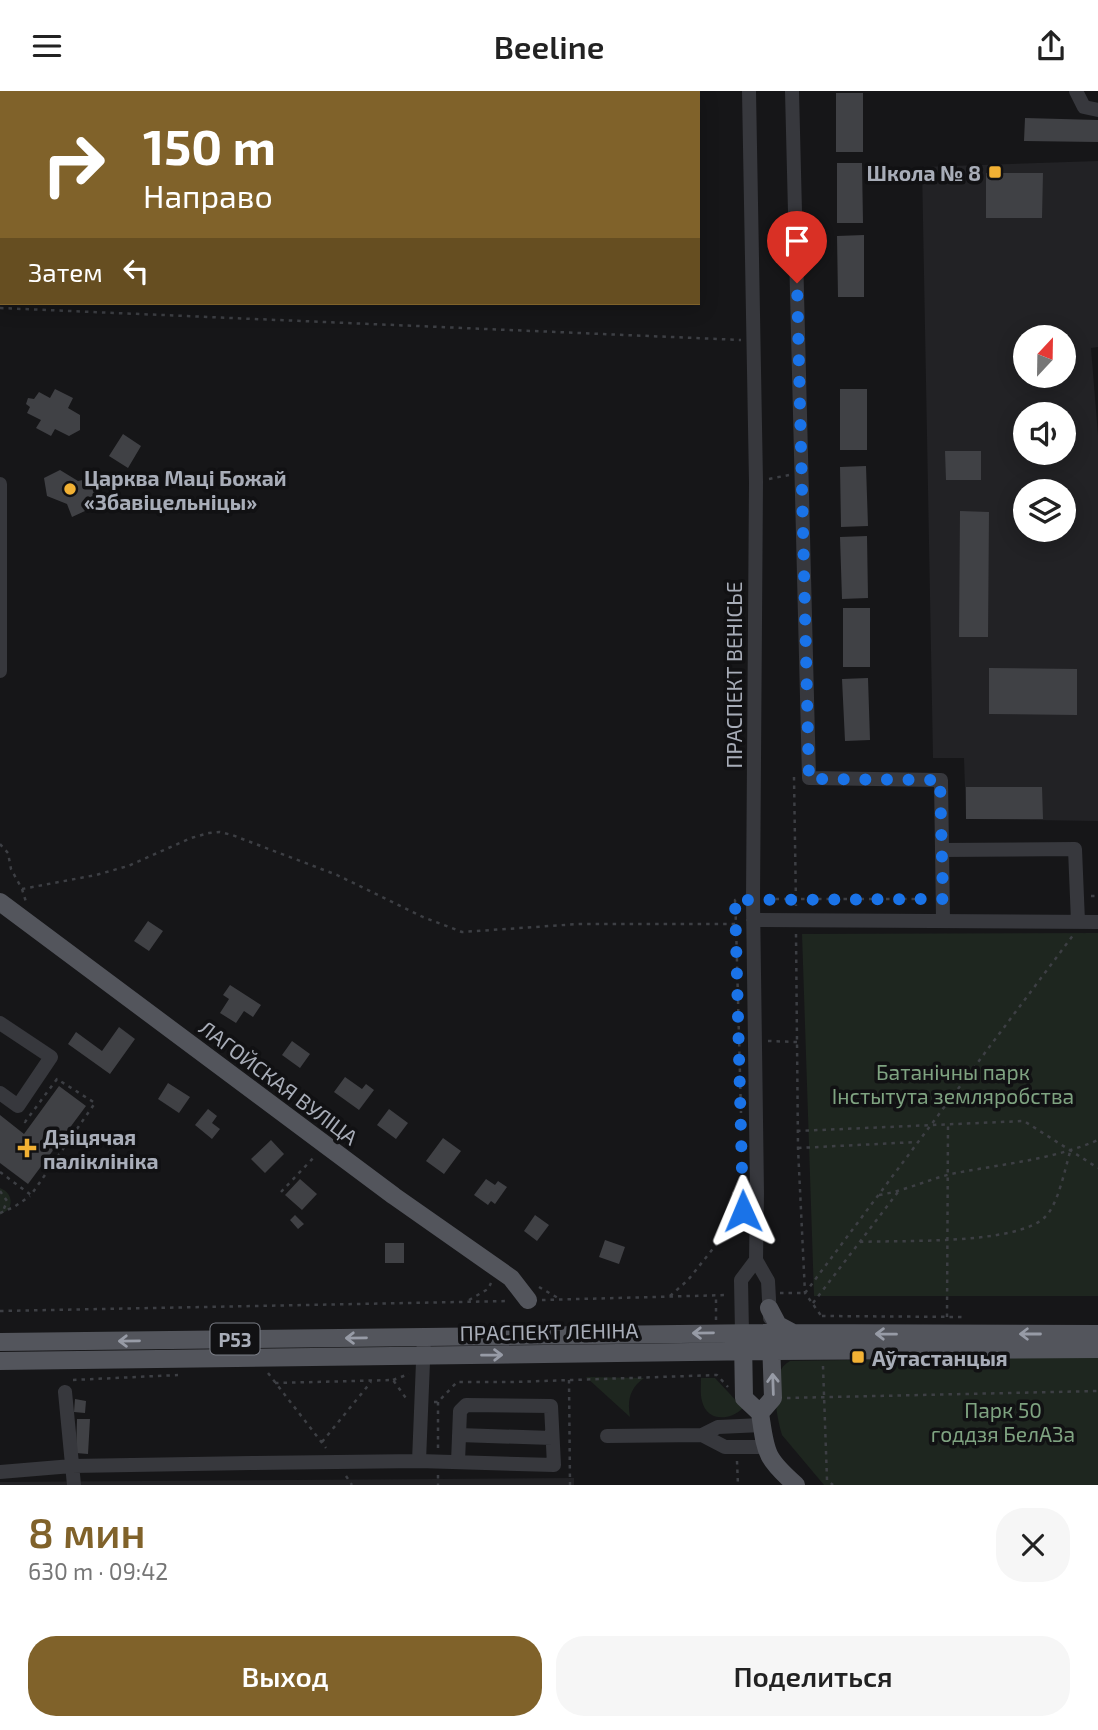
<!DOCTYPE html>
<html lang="ru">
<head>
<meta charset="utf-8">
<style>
  :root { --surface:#fff; --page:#f6f6f6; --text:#222; --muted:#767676; --accent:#80622a }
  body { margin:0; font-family:"Exo 2",sans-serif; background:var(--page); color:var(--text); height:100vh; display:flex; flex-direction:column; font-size:26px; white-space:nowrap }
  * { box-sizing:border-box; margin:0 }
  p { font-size:23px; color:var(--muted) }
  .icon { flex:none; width:38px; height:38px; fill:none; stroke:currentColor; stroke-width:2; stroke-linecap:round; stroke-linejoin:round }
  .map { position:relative; height:1394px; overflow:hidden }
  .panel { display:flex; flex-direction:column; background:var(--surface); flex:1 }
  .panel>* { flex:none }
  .banner { position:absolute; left:0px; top:0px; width:700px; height:214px; box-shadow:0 4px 18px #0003; background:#80622a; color:#fff; overflow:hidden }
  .needle { width:46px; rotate:22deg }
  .fabs { position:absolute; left:1013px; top:234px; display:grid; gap:14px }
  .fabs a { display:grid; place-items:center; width:63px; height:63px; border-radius:50%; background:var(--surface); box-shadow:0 4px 18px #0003; font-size:35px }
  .pin { position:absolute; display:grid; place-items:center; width:60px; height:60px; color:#fff; margin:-72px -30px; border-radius:50% 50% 50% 0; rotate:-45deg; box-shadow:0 0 7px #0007 }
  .pin .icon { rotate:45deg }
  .me { position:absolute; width:77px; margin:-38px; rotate:359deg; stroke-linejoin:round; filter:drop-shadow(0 0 5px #0008) }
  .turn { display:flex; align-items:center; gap:24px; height:147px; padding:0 28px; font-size:32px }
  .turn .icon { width:91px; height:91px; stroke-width:2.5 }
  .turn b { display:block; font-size:49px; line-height:60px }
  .then { display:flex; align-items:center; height:66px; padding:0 28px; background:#0003; gap:14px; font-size:26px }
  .round { display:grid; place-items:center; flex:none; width:74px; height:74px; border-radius:28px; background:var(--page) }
  .summary { display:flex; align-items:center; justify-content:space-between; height:119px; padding:0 28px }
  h1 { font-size:42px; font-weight:600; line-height:52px; color:var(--accent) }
  .cta { display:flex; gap:14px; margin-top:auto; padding:14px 28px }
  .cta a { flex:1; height:80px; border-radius:28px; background:var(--accent); color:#fff; font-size:28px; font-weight:600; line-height:80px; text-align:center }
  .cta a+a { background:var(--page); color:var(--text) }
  header { display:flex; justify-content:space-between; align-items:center; height:91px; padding:0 28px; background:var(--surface); font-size:32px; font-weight:600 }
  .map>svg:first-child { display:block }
  .built { fill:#222225; fill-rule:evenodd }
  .green { fill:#1e261f }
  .building { fill:#404145 }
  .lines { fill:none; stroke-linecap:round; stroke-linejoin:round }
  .path { stroke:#3d3f44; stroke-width:2.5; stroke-dasharray:3.5 5; stroke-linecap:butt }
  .minor { stroke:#37383d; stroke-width:14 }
  .major { stroke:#53555c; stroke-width:18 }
  .oneway { stroke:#979ba6 }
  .route { stroke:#1a73e8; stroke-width:12; stroke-dasharray:0 21.6 }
  .poi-dot { fill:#f2b134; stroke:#111113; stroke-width:2.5 }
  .labels { text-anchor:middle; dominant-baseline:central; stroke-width:7; stroke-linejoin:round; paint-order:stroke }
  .shield { fill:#111113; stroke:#7b7e86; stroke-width:2 }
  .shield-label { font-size:19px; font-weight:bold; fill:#a8adb8 }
  .poi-label { font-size:21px; font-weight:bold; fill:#a8adb8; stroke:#111113; text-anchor:start }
  .street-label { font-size:21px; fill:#a8adb8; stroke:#111113 }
  .park-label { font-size:21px; fill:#7fa381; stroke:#111113 }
</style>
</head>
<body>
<header><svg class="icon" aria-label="menu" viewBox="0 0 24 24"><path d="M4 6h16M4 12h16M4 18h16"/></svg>Beeline<svg class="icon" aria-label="share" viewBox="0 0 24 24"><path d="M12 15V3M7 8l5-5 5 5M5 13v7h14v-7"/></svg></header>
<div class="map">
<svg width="1098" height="1394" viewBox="0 0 1098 1394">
  <rect width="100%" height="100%" fill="#161618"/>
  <!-- built -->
  <path class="built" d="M1098 70V256L1091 257 1098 344V730L966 728 964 667H933L922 76ZM1026 247H1064V285H1026ZM1026 324H1064V362H1026ZM1026 401H1064V439H1026Z
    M574 1387V1394H0V1391Z"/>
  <!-- green -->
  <path class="green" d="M1098 842V1205H814L802 843Z
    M0 1097C10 1101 13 1109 9 1118L0 1124Z
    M1098 1265V1394H824L782 1344C776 1324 768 1281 790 1270Z
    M586 1286 644 1287C630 1297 627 1309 630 1326Z
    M701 1287H715L743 1317C730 1330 707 1331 702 1310 700 1303 701 1294 701 1287Z"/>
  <!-- building -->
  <path class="building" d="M836 2H863V61H836Z
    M1025 27 1098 29V51L1024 50Z
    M837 72H862L863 132H837Z
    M986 82H1043L1042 127H986Z
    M864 144V206H838L837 145Z
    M55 298 73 307 68 317 80 324V339L69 345 55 338 51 345 36 337 41 329 27 322 30 316 26 313 28 307 34 308 39 301 50 307Z
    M840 298H867V359H840Z
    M123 343 141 355 128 377 109 365Z
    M945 360H981V389H946Z
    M866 375 868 435 841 436 840 376Z
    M60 379 78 390 92 387 98 414 72 426 67 413 47 405 44 387Z
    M960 420 989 421 988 546H959Z
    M867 445 868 507 842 508 840 446Z
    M843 517H870V576H843Z
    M989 577 1077 578V624L989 623Z
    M868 587 870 649 845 650 842 588Z
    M966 696H1042L1043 728H966Z
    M148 830 163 840 149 860 134 850Z
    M230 894 261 914 253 926 244 920 236 932 220 922 229 908 223 904Z
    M119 936 135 948 110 983 68 953 76 941 102 960Z
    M292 950 310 963 300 977 282 964Z
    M345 986 362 998 366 993 374 999 359 1019 334 1001Z
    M168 992 190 1006 179 1022 158 1008Z
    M59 995 86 1015 28 1093 0 1072V1024L24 1043Z
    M208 1018 217 1025 212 1032 220 1038 212 1048 195 1034Z
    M389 1018 408 1032 396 1048 377 1034Z
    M443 1047 461 1060 444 1083 426 1070Z
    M271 1049 284 1063 265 1082 251 1068Z
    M300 1088 317 1103 302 1119 285 1104Z
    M486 1088 495 1094 498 1090 507 1096 495 1113 491 1110 488 1114 474 1104Z
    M295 1124 304 1133 298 1138 290 1129Z
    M535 1124 549 1134 537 1150 524 1140Z
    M605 1149 625 1156 619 1173 599 1166Z
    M385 1152H404V1172H385Z
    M75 1308 86 1310 85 1322 74 1321Z
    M77 1328H90L88 1363 76 1362Z"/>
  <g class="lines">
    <!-- path -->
    <path class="path" d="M0 217 741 249
      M769 388 789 384
      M794 686 796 815
      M0 753 8 762 11 778 22 798 96 784 128 775 191 747 209 742 220 741 232 744 337 784 423 826 462 841 578 833H736L735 809H739
      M22 798 26 811
      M1091 805H1098
      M767 808H928
      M736 833 741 1022
      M796 843 798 1057 805 1202 822 1226
      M768 950 797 951
      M797 1040 1024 1030 1098 1077
      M798 1057 917 1051
      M0 1081 31 1104 95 1012 57 988 25 1031 22 1029
      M0 1100 7 1110 3 1120
      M281 1101 316 1064
      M732 1102H743
      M879 1104C904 1100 927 1089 951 1083 1001 1073 1052 1069 1098 1049
      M0 1122 14 1116 30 1105
      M860 1151C901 1149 1017 1154 1045 1126 1058 1114 1065 1078 1070 1061
      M539 1196 558 1207
      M780 1202H805
      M805 1202 1074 843
      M670 1205 688 1189 743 1120
      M469 1209 488 1198 491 1192
      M542 1209 728 1204
      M813 1212 898 1101
      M0 1220 508 1210
      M822 1225 966 1226
      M947 1226 948 1033
      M716 1229V1204
      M823 1275 827 1389 833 1394
      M268 1282 326 1357
      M73 1289 178 1284
      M393 1289 409 1283
      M569 1289 570 1394
      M275 1292 393 1289 408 1310
      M787 1307 1098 1300
      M434 1311H438L457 1291H513L717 1284 728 1296
      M438 1311V1357
      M322 1351 371 1291
      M737 1370 738 1394
      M438 1384V1394
      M346 1385 352 1394"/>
    <!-- minor -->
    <path class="minor" d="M749 0 756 391 753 809 757 1102 756 1169 768 1190 770 1227
      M792 0 809 687 941 689 943 829
      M1076 0 1084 16 1098 19
      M0 393V580
      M942 759 1075 758 1078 831
      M753 829 1098 831
      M0 932 51 966 18 1015 0 1002
      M742 1242 741 1189 756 1169
      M65 1301 74 1394
      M459 1344 552 1347
      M702 1344 725 1356H764
      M607 1345 702 1344 718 1336 762 1334
      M419 1370 424 1246
      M0 1381 72 1375 251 1372 419 1370 554 1374 551 1315 466 1314 460 1320 458 1371"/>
    <!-- major -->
    <path class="major" d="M0 811 394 1105 511 1187 528 1209
      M769 1217 778 1234 793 1242
      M743 1249 744 1307 760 1322C766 1361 764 1366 796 1394
      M0 1251 771 1242 1098 1243
      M0 1270 772 1260 1098 1258
      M760 1322 773 1307 771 1250"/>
  </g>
  <!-- one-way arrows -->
  <defs><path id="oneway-shaft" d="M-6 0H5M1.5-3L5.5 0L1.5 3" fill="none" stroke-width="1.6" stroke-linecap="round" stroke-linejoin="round" transform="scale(1.75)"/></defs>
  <g class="oneway">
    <use href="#oneway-shaft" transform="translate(703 1242) rotate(179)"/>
    <use href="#oneway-shaft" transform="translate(886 1243) rotate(-179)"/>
    <use href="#oneway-shaft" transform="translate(1030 1243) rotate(-180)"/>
    <use href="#oneway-shaft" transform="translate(356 1247) rotate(179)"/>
    <use href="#oneway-shaft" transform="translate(129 1250) rotate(179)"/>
    <use href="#oneway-shaft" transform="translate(492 1264) rotate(-1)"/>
    <use href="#oneway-shaft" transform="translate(773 1293) rotate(-92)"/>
  </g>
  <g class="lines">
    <!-- route -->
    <path class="route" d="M743 1120 735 809 943 808 940 689 809 688 797 192"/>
  </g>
  <!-- markers -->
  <g class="poi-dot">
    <rect x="988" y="74" width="14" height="14" rx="3.5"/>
    <circle cx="70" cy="398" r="7"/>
    <path d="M23.5 1046.5h7v7h7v7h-7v7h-7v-7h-7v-7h7z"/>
    <rect x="851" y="1259" width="14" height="14" rx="3.5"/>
  </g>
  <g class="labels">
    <!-- shield labels -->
    <rect class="shield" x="210.5" y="1232.5" width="49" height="31" rx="5"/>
    <g class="shield-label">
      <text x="235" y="1248">Р53</text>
    </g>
    <!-- poi labels -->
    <g class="poi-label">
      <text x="981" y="81" text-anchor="end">Школа № 8</text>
      <text x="84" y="386">Царква Маці Божай<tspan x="84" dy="24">«Збавіцельніцы»</tspan></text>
      <text x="43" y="1045">Дзіцячая<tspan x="43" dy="24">паліклініка</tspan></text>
      <text x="872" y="1266">Аўтастанцыя</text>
    </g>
    <!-- street labels -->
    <g class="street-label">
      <text transform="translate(733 584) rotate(-90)">ПРАСПЕКТ ВЕНІСЬЕ</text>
      <text transform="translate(279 991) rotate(37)">ЛАГОЙСКАЯ ВУЛІЦА</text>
      <text transform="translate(549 1240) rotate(-1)">ПРАСПЕКТ ЛЕНІНА</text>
    </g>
    <!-- park labels -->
    <g class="park-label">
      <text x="953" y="980">Батанічны парк<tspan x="953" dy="24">Інстытута земляробства</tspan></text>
      <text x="1003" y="1318">Парк 50<tspan x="1003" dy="24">годдзя БелАЗа</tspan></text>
    </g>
  </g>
</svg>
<div class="fabs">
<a><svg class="needle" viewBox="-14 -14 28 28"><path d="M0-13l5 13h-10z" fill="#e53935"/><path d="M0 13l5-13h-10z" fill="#767676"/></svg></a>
<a><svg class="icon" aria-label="sound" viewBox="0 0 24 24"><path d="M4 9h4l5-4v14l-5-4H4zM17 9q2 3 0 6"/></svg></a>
<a><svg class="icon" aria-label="layers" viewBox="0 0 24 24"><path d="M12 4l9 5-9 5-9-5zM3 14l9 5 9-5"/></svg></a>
</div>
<div class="pin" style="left:797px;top:192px;background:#d93025"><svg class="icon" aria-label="arrive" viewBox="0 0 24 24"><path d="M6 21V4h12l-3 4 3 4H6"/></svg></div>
<svg class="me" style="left:743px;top:1120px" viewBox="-20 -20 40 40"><path d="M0-17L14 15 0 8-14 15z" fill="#1a73e8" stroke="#fff" stroke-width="4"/></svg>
<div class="banner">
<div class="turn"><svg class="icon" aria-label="right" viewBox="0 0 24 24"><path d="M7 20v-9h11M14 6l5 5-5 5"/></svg><div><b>150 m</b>Направо</div></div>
<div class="then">Затем<svg class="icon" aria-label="left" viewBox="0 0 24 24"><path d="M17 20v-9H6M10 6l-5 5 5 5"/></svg></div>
</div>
</div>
<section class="panel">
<div class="summary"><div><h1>8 мин</h1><p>630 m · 09:42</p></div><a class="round"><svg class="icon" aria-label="close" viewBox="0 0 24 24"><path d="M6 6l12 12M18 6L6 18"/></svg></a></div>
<div class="cta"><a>Выход</a><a>Поделиться</a></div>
</section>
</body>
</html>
